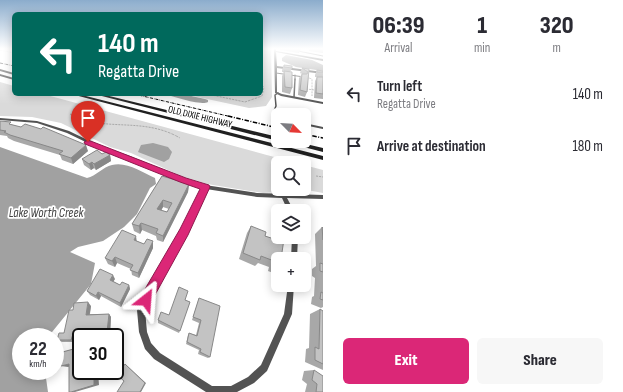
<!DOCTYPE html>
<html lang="en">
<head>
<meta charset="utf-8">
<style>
  :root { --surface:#fff; --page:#f7f7f7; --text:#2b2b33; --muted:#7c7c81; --accent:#db2777 }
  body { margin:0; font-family:"Sofia Sans Condensed",sans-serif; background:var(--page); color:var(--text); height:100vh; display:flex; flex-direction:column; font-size:15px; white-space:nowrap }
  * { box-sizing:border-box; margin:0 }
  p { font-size:13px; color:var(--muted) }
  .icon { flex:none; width:22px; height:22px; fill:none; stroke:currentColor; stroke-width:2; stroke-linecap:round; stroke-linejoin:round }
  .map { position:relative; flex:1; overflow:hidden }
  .sheet { display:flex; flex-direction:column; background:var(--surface); width:300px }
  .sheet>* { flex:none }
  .hud { position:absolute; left:12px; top:12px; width:251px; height:84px; border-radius:6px; box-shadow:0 2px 10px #0003; background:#00695c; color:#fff; overflow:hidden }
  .needle { width:26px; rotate:114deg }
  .controls { position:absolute; left:271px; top:108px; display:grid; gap:8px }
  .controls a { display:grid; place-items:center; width:40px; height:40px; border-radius:6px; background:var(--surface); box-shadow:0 2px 10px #0003; font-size:20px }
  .speed { position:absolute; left:12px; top:328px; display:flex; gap:8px; font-size:20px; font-weight:700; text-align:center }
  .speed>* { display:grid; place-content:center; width:52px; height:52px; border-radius:50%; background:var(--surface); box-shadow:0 2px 10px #0003; line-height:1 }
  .speed small { font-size:10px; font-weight:400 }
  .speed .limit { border:2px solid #111; border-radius:6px; background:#fff; color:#111 }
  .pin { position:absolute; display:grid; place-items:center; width:34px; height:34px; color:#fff; margin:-41px -17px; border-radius:50% 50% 50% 0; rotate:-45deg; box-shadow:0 0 4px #0007 }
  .pin .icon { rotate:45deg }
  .me { position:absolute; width:44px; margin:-22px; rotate:28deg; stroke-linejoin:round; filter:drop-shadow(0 0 3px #0008) }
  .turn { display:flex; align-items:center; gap:14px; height:84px; padding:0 20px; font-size:18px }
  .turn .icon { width:52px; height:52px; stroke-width:2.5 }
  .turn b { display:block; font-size:28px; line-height:34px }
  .eta { display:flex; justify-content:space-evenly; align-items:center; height:68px; text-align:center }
  .eta b { font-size:24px; font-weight:800; line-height:28px }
  .cta { display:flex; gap:8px; margin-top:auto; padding:8px 20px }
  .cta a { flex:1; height:46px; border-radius:6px; background:var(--accent); color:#fff; font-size:16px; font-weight:800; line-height:46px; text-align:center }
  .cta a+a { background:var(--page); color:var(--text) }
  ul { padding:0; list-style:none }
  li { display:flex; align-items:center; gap:12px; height:52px; padding:0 20px }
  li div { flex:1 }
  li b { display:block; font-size:15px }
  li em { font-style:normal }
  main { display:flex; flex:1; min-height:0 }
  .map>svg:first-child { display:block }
  .green { fill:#dadada }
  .water { fill:#a1a1a1 }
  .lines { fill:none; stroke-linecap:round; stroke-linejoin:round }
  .path { stroke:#757575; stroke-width:1; stroke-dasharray:0.5 1; stroke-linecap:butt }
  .service-far2 { stroke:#535353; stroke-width:1 }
  .service-far1 { stroke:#535353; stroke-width:1.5 }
  .service { stroke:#535353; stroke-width:2 }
  .minor { fill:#535353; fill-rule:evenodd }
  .secondary { fill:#202020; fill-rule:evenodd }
  .rail-far1 { stroke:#000; stroke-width:1; stroke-dasharray:3 1 0.5 1; stroke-linecap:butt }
  .rail { stroke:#000; stroke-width:1.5; stroke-dasharray:4.5 1.5 1 1.5; stroke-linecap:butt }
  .wall { fill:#a8a8a8; fill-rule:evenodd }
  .shaded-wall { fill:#888 }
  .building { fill:#c3c3c3; stroke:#888; fill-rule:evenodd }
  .route { fill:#db2777; stroke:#8e194d }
  .labels { text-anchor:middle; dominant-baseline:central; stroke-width:3.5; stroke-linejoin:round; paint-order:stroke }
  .far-street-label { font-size:10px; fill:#000; stroke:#fff }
  .water-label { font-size:13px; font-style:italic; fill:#424242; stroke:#fff }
</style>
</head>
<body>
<main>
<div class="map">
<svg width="323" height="392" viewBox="0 0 323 392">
  <rect width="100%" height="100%" fill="#fff"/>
  <!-- green -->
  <path class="green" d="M261 49H271L272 97 266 106 249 108 184 94H261Z
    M0 82 14 86V94H43L296 163H278V189H304V165L323 170V193L307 190 263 193 207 184 181 176 131 153 110 147 61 123 32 117 0 116Z"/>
  <!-- water -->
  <path class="water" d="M286 55 312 60 323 65V71L296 67 282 61V58Z
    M163 94H182L205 99 208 100V102C200 106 173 96 163 94Z
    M153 143 168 147 172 152 169 159 164 162 138 152 141 145Z
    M0 147 87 178C96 176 103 167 112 165 126 161 142 172 155 178L156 184 150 188 137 214 124 227 103 241 78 247 70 252 95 263 91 284 48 337H21V371H45L48 392H0Z"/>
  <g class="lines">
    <!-- path -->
    <path class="path" d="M0 50 14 53
      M309 78 312 79V96
      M306 89 315 90
      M207 94 245 102 262 96 264 87 261 84
      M70 114C104 133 142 116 180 138
      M316 176 323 177"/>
    <!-- service-far2 -->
    <path class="service-far2" d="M298 51 323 56
      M276 73 304 77
      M295 80V75"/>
    <!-- service-far1 -->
    <path class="service-far1" d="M294 97 295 79
      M276 117 273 113 276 106 275 95 278 93"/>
    <!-- service -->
    <path class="service" d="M274 116 278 118
      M304 124 323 128"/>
    <!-- minor -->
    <path class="minor" d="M274 49H276V51L323 59V61L276 52 277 66 323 72V74L277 68V92L282 94 323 102V104L281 96 275 93Z
      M0 118 37 121 69 131 98 145 130 156 185 179 205 185 257 193 323 195V199L287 198 294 211H288L282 198 257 197 206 189 186 234 152 292 145 310 147 332 151 343 160 353 212 386H231L248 377 261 365 284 314 288 285H294L292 314 267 371 254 383 237 392H206L154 359 145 349 139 332 137 310 148 288 182 230 202 188 181 181 126 158 96 147 67 133 37 123 0 120Z
      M292 237H298L297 259H291Z"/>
    <!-- secondary -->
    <path class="secondary" d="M0 69 14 73V75L0 71Z
      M0 74 14 78V80L0 76Z
      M71 94H78L323 156V160Z
      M94 94H101L278 137V141Z
      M283 141H293L323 148V152L284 142Z"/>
    <!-- rail-far1 -->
    <path class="rail-far1" d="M0 63 14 66
      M134 94 232 117"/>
    <!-- rail -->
    <path class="rail" d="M228 116 278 128
      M304 134 323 138"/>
  </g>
  <!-- wall -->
  <path class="wall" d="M280 49H301L299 53 280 50Z
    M309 49H323V53L309 51Z
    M284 65 292 68 290 72 292 88 290 94 282 92V76L284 72H282V70Z
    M302 68 309 69 307 92 305 97 298 95 299 78 302 74 300 73Z
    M317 70 323 71V99L314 98 315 81 317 77H315V75Z
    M0 121 13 125 88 151 73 164 62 160 60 155 14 141 8 138 7 136 0 135Z
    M102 154 110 155 111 161 96 170 94 168 91 170 84 165 82 159Z
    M162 176 189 184 188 192 163 242 157 240 156 236 142 230 140 234 134 231 132 224ZM163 207 169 209 167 212 161 210Z
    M251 226 265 236 276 240 278 237V272L276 274 268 271 269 267 258 263 255 266 239 259 247 233Z
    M322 227 323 228V307L321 308 311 304 312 297 314 296 315 278 312 276V269L316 266 315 234Z
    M137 241 153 248 139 278 132 275 131 269 117 263 115 267 108 264 105 258Z
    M115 279 113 281 120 285H129L130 289 121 307 101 296 99 300 90 295 87 291Z
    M199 298 210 357 208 358 198 354 199 350 186 344 188 335 189 333 196 335 199 323 192 320Z
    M185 300 190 302 179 333 158 323V320L169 315Z
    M91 306 90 314H109L111 317 110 334 77 336 76 342H62L57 340 64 333 73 310Z
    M320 309 323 311V370L305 362 306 349 309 348 310 314Z
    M314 370 323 392H305L307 384 302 380 304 371Z"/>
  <!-- shaded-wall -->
  <path class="shaded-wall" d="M86 145 88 151 73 164 71 158Z
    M110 155 111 161 96 170 94 164Z
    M92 162 94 168 91 170 89 164Z
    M189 184 188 192 163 242V236Z
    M163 200V207L158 217 157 209Z
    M141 223 142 230 140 234 139 226Z
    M136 236 137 243 134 240Z
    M153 241V248L139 278 138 273Z
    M115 257 117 263 115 267 112 261Z
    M113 275 115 279 112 284 110 280Z
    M129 285 130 289 121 307 120 303Z
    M98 292 101 296 99 300 96 296Z
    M88 302 91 306 89 318 86 315Z
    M109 314 111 317 110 334 107 332Z
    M73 334 77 336 76 342 71 340Z
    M117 337 120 339 121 352 115 354Z
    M61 360 68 362 60 364 55 363V362Z
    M69 364 75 365 68 367 61 366Z
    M125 364 126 365 146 383 141 392H140Z
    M94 371H98L99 385 75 392H71Z"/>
  <!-- building -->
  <path class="building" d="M284 65 292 66V68L284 67Z
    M302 68 309 69 307 92 300 90 302 74H307L308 72Z
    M317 70 323 71V72H317Z
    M284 71 292 72V88L285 87Z
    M317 77H323V94L316 93Z
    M0 121 11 122 9 124 21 127 25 124 41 129 43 127 86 145 71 158 59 154 63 151 10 135 4 132 6 131 0 130Z
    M97 150 102 154 106 152 110 155 94 164 92 162 89 164 82 159Z
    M162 176 189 184 163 236 156 233 158 229 141 223 139 226 132 224ZM163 200 172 203 167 212 157 209Z
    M251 226 266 232 265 236 277 240 278 237 284 239 281 259H278V267L274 265V261L261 256 260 260 243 253Z
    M322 227 323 228V240Z
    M122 230 136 236 134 240 144 244 147 239 153 241 138 273 130 270 133 265 115 257 112 261 105 258Z
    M320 263 323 264V272L320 271Z
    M100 269 113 275 110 280 120 285 122 282 129 285 120 303 98 292 96 296 87 291Z
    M179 287 188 291 185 300 190 302 180 331 158 320 161 312 169 315Z
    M321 292 323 293V300L320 299Z
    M199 298 220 306 210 357 200 352 201 349 187 342 189 333 197 336 201 320 193 317Z
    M88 302 86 315 109 314 107 332 73 334 71 340H57L59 333H64L69 310H73L74 303Z
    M320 309 323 311V364L315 360V347L319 349Z
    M115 337H117L118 350 115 351Z
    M81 347V371H94V385L71 392H69V364L61 366V360L55 362V354Z
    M125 364 145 383 140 392H117L124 381 117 375Z
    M314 370 323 376V392H316L317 384 312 380Z"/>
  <!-- sky -->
  <linearGradient id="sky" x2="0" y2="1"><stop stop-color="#8baccc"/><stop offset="0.47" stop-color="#fff"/><stop offset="1" stop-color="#fff" stop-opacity="0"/></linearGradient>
  <rect width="323" height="104" fill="url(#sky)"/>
  <!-- route -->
  <path class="route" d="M88 140 186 178 209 185 210 187 188 235 150 304 146 306 141 304 140 300 141 296 180 229 200 189 180 182 85 144 84 142Z"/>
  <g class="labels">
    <!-- far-street labels -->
    <g class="far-street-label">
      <text transform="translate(200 117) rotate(14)">OLD DIXIE HIGHWAY</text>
    </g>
    <!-- water labels -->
    <g class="water-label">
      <text x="46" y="213">Lake Worth Creek</text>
    </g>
  </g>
</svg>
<div class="controls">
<a><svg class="needle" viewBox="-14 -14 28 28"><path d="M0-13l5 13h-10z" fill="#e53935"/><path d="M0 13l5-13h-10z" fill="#7c7c81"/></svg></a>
<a><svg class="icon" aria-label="search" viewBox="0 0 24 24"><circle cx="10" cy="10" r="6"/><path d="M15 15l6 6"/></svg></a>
<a><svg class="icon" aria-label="layers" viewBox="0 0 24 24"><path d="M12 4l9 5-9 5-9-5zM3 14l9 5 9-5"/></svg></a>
<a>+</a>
</div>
<div class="speed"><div>22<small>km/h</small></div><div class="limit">30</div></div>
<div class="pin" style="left:88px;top:142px;background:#d93025"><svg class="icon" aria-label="arrive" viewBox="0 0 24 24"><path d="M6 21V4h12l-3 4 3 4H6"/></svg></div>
<svg class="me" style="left:146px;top:300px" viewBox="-20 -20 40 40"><path d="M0-17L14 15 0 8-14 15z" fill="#db2777" stroke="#fff" stroke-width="4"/></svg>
<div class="hud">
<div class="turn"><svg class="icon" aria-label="left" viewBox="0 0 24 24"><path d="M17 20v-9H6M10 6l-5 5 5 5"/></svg><div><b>140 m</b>Regatta Drive</div></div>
</div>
</div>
<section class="sheet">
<div class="eta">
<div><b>06:39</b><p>Arrival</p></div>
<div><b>1</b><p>min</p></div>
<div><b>320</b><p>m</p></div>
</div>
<ul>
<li><svg class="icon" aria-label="left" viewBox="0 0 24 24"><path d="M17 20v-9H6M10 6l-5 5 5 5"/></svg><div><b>Turn left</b><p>Regatta Drive</p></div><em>140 m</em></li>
<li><svg class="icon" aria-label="arrive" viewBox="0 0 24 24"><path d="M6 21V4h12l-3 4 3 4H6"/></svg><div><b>Arrive at destination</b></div><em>180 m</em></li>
</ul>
<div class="cta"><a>Exit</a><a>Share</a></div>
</section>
</main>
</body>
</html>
